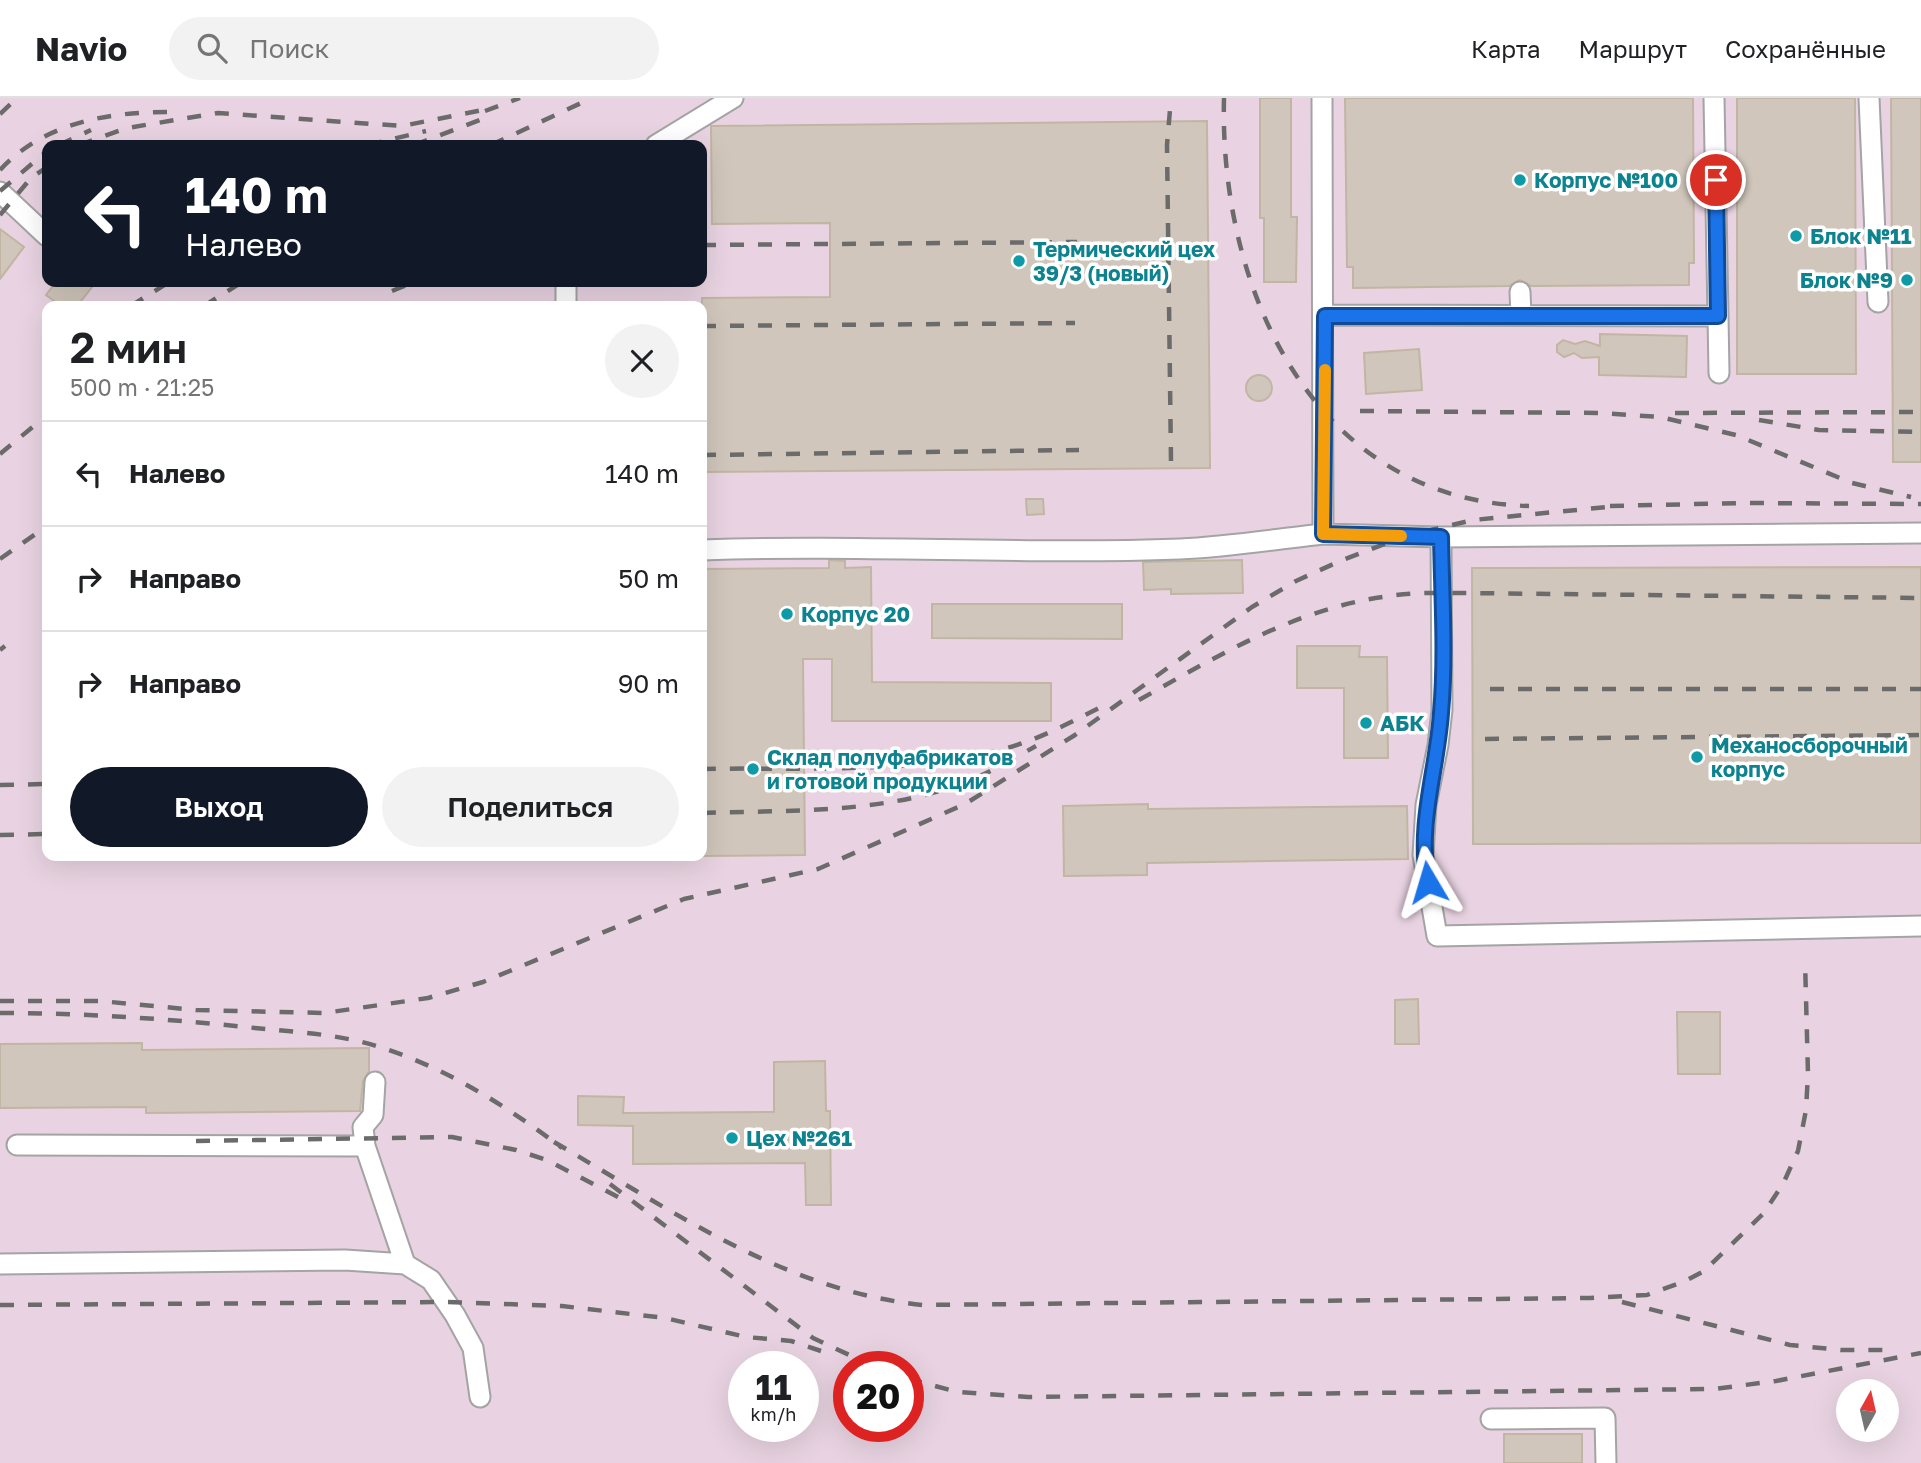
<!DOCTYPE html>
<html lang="ru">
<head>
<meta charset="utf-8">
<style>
  :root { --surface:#fff; --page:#f2f2f2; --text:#202124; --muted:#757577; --line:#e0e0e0; --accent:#111827 }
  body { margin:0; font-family:"Golos Text",sans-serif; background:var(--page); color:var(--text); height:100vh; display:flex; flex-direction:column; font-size:26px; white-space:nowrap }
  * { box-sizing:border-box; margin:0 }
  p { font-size:23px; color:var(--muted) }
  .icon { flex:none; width:38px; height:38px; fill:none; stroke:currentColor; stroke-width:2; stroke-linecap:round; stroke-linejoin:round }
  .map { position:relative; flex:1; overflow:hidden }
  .sheet { position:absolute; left:42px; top:203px; width:665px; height:560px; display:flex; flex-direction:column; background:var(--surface); border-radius:14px; box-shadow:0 7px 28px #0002 }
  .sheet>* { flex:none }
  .guide { position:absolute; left:42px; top:42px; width:665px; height:147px; border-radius:14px; box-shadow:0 7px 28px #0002; background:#111827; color:#fff; overflow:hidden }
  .needle { width:46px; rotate:8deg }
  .fabs { position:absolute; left:1836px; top:1281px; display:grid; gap:14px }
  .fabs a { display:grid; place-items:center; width:63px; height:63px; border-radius:50%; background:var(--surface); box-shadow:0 7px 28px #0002; font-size:35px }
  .speed { position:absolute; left:728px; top:1253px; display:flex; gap:14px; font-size:35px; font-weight:700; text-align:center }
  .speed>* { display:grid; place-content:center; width:91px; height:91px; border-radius:50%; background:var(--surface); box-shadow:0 7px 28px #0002; line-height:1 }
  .speed small { font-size:18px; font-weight:400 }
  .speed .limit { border:10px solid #d22; background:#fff; color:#111 }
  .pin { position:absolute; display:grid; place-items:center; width:60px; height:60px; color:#fff; margin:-30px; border:4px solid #fff; border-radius:50%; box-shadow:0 2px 7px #0007 }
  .me { position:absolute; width:77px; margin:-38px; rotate:353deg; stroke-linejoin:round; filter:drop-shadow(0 0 5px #0008) }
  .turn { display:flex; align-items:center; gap:24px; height:147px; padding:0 28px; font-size:32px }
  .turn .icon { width:91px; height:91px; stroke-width:2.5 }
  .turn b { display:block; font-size:49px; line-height:60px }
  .round { display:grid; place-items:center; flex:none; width:74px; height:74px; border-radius:37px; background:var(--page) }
  .head { display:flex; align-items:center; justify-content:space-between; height:119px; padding:0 28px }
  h1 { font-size:42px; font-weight:600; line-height:52px }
  .cta { display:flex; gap:14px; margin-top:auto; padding:14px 28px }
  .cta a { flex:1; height:80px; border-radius:42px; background:var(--accent); color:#fff; font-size:28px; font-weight:600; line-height:80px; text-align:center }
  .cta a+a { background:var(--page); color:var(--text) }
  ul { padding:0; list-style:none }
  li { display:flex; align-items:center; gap:21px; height:105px; padding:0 28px; border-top:2px solid var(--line) }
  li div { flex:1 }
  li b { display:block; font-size:26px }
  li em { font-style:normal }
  header { display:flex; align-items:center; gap:42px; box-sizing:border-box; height:98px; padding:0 35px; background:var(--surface); border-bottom:2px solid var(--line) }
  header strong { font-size:33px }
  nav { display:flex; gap:38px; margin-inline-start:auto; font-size:24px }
  .search { width:490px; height:63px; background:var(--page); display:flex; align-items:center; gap:18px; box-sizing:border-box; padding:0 24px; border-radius:38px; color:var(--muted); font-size:26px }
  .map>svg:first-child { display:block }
  .industrial { fill:#e9d3e2; fill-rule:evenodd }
  .building { fill:#d0c6bb; stroke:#c2b5a3; stroke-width:2 }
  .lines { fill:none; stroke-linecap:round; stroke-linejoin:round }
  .minor-casing { stroke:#a4a4a4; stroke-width:23 }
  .minor { stroke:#fff; stroke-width:19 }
  .rail { stroke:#6b6b6b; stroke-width:4.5; stroke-dasharray:14 14; stroke-linecap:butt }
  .route-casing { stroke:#114b97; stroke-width:18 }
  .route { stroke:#1a73e8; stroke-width:12 }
  .slow { stroke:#f59e0b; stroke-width:12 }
  .culture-dot { fill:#0f9aa8; stroke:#fff; stroke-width:2.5 }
  .labels { text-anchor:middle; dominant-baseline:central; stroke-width:7; stroke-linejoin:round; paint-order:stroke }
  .culture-label { font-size:21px; font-weight:bold; fill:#0d838f; stroke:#fff; text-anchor:start }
</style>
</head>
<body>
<header>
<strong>Navio</strong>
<div class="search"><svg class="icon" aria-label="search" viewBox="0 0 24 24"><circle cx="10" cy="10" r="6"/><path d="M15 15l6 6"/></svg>Поиск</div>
<nav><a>Карта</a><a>Маршрут</a><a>Сохранённые</a></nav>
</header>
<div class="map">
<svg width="1921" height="1365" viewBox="0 0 1921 1365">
  <rect width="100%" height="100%" fill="#efede2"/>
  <!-- industrial -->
  <path class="industrial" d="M0 0H1921V1365H0ZM47 47H702V184H47ZM47 208H702V758H47ZM744 1269H803V1328H744ZM849 1269H908V1328H849ZM1848 1293H1886V1332H1848Z"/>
  <!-- building -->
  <path class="building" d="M1260 0H1291V119H1297L1296 184H1264V120H1260Z
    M1345 0H1693L1694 165H1689V187L1531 188 1520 182 1509 188 1353 190V169H1347Z
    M1737 0H1855L1856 276H1737Z
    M1891 0H1921V364H1893Z
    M1207 23 1210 370 702 374V200L830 199V125L712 126 711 28Z
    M0 131 24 149 0 181Z
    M56 184H96L77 208H61L46 197Z
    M1600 236 1687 238 1686 279 1599 277V259L1582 260 1574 255 1564 259 1557 254V247L1563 242 1575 246 1585 243 1600 248Z
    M1419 251 1422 292 1366 296 1364 255Z
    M1246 290a13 13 0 1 1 26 0a13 13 0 1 1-26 0Z
    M1026 401H1043L1044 416 1027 417Z
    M829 462 845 463V470L871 469 872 584 1051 585V623H832V561H803L805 757 702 758V471L829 470Z
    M1242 462 1243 495 1171 496V491L1144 492 1143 464Z
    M1921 469V745L1473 746 1472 470Z
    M932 506H1122V541L932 540Z
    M1297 548H1360L1359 559H1387L1388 660H1344V590H1297Z
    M1148 706V711L1407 708 1408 761 1147 765V777L1064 778 1063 708Z
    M1418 901 1419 946H1395V902Z
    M1677 914H1720V976H1678Z
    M142 945V952L369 950V973L363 983 360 1013 146 1015V1009L0 1010V946Z
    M825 963 826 1013H830L831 1107H806L805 1065 633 1066V1028L578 1027V998L624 999 623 1015 774 1014V964Z
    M1504 1336H1582V1365H1504Z"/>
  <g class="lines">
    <defs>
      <path id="minor" d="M1322 0 1323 436 1441 439 1921 435
        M1869 0 1878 204
        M656 47 733 0
        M0 94 47 138
        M566 184V208
        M1520 194 1521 217
        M1325 217 1718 218 1714 0
        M1718 218 1719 275
        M1441 439 1442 612 1438 647 1426 707 1423 757 1437 838 1921 828
        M702 452C861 446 1021 457 1180 451 1228 449 1276 441 1323 436
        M17 1047 365 1048 363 1029 373 1017 375 984
        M365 1048 405 1166
        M0 1166 345 1162 405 1166 431 1182 455 1217 473 1250 480 1299
        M1491 1321 1605 1320 1606 1365"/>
    </defs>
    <!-- minor casing -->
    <use href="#minor" class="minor-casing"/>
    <!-- minor -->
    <use href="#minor" class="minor"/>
    <!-- rail -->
    <path class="rail" d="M1224 0C1219 191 1313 402 1529 408
      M485 13 520 0
      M0 16 17 0
      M59 47 91 32
      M79 47 127 30 218 15 402 28 493 10
      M368 47 426 33
      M414 47 480 22
      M491 47 592 0
      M0 72C45 23 113 13 177 14
      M0 93 47 53
      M0 117 31 80 47 69
      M702 147 1077 144
      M392 193 414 184
      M131 208 169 184
      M204 208 242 184
      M702 228 1075 225
      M1360 313 1601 315 1660 319 1736 337 1852 385 1911 399
      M1675 315 1921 314
      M1759 322 1819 332 1921 334
      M0 356 47 317
      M702 357 1079 352
      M1171 363 1167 47 1171 0
      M1610 408 1742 405 1921 406
      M0 461 47 428
      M0 552 5 548
      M1490 591H1921
      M1139 602C1219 557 1297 510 1389 498 1414 494 1439 495 1464 495L1921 500
      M1485 641 1921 637
      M702 671C799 669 914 677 1007 650 1040 641 1071 624 1101 609
      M0 687 47 686
      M702 715C789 712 881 716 964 685 989 675 1013 661 1036 648
      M0 737 47 736
      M0 903H100L196 912 324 915 428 900 483 884 684 801 818 771 965 706 1075 637 1252 509 1296 483 1340 463 1406 438 1473 422 1617 408
      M0 915C85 915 171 921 255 930 295 934 338 936 376 948 443 968 507 1008 562 1050
      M196 1043 452 1039 516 1052 547 1062 618 1099
      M554 1044C671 1112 785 1193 923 1207L1590 1200 1647 1197 1683 1184 1704 1173 1763 1116 1783 1086 1798 1053 1806 1012 1808 976 1805 862
      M610 1086 813 1240 875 1269
      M1622 1204 1790 1247 1841 1252H1893
      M0 1207 447 1204 562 1208 665 1220 746 1239 791 1243 821 1253
      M908 1281 958 1294 1028 1299 1714 1291 1776 1283 1921 1255"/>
  </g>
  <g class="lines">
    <defs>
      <path id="route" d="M1428 784C1417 726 1437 673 1441 615 1446 558 1442 497 1441 439L1323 436 1325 218H1718L1716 82"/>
    </defs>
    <!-- route casing -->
    <use href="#route" class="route-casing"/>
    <!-- route -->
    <use href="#route" class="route"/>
    <!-- slow -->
    <path class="slow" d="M1325 272 1323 436 1401 438"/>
  </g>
  <!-- markers -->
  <g class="culture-dot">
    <circle cx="1520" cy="82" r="7"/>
    <circle cx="1796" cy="138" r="7"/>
    <circle cx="1019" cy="163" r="7"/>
    <circle cx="1907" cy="182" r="7"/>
    <circle cx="787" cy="516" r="7"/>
    <circle cx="1366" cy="625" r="7"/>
    <circle cx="1697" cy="659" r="7"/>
    <circle cx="753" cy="671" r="7"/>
    <circle cx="732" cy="1040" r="7"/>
  </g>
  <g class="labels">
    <!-- culture labels -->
    <g class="culture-label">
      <text x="1534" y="82">Корпус №100</text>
      <text x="1810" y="138">Блок №11</text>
      <text x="1033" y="151">Термический цех<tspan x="1033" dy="24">39/3 (новый)</tspan></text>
      <text x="1893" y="182" text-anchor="end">Блок №9</text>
      <text x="801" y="516">Корпус 20</text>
      <text x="1380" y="625">АБК</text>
      <text x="1711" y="647">Механосборочный<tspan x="1711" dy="24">корпус</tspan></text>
      <text x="767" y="659">Склад полуфабрикатов<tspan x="767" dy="24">и готовой продукции</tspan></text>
      <text x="746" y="1040">Цех №261</text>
    </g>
  </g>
</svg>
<div class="fabs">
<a><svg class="needle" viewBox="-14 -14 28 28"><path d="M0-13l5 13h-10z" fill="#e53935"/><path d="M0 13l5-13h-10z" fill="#757577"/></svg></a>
</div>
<div class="speed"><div>11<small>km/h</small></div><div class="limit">20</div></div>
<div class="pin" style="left:1716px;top:82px;background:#d93025"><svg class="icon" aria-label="arrive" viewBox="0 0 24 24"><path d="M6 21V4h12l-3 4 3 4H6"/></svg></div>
<svg class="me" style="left:1428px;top:784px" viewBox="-20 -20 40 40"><path d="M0-17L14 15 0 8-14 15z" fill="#1a73e8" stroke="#fff" stroke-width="4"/></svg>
<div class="guide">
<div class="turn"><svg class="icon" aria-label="left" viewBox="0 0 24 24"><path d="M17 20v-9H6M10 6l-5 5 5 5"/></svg><div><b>140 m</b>Налево</div></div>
</div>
<section class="sheet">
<div class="head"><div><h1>2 мин</h1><p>500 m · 21:25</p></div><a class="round"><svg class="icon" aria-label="close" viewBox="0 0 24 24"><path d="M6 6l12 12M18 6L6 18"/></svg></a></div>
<ul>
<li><svg class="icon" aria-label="left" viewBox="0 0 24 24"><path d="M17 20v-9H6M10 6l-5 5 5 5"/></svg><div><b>Налево</b></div><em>140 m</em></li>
<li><svg class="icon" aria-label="right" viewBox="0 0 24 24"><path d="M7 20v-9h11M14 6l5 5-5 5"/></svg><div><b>Направо</b></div><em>50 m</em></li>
<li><svg class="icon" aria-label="right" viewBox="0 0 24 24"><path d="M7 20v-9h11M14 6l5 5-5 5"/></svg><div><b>Направо</b></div><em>90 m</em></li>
</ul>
<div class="cta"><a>Выход</a><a>Поделиться</a></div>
</section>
</div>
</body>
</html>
